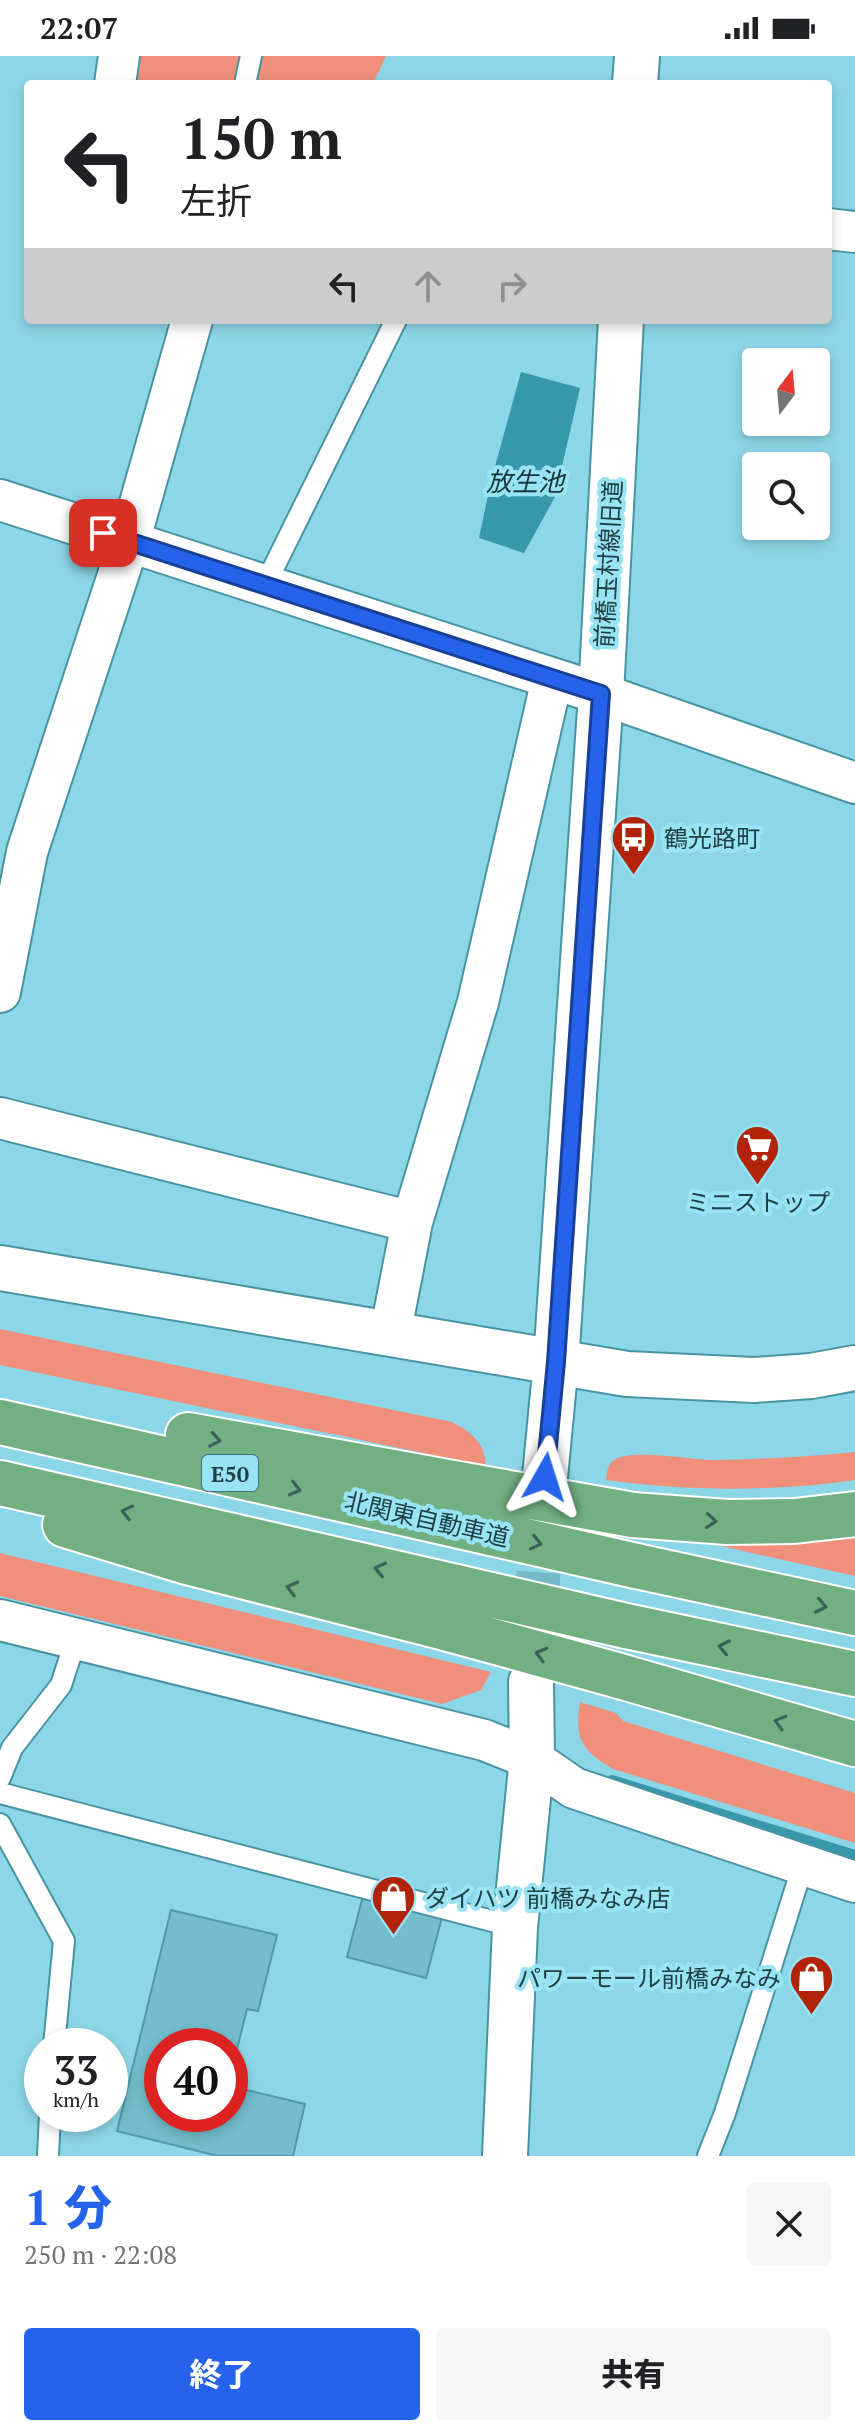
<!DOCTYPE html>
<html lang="ja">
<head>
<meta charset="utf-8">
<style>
  :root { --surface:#fff; --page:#f6f6f6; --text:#202124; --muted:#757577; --accent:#2563eb }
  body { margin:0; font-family:"PT Serif","Noto Sans JP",serif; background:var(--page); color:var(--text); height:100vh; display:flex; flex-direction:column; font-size:30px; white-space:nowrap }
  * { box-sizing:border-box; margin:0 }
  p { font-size:26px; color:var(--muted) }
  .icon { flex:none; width:44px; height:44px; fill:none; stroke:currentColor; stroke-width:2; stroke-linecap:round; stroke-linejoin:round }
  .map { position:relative; height:2100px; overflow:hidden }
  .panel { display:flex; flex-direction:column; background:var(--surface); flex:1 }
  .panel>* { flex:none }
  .guide { position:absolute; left:24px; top:24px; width:808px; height:244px; border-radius:8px; box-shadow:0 4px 12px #0003; background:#fff; color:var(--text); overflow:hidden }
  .needle { width:52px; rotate:16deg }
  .tools { position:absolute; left:742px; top:292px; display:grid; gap:16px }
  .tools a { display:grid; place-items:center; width:88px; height:88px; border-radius:8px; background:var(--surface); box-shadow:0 4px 12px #0003; font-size:40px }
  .speed { position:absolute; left:24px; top:1972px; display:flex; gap:16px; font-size:40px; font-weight:700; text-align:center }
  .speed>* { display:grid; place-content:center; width:104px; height:104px; border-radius:50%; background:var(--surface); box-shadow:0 4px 12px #0003; line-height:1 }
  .speed small { font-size:20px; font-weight:400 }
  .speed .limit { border:12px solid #d22; background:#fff; color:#111 }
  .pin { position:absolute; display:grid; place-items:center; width:68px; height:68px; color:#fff; margin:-34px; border-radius:16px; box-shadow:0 4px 12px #0006 }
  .me { position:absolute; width:88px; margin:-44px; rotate:6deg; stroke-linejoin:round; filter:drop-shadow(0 0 6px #0008) }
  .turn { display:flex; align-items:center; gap:28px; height:168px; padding:0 24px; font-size:36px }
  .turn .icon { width:104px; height:104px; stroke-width:2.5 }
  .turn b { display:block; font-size:56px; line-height:68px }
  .lanes { display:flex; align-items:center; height:76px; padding:0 24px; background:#0003; justify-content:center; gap:40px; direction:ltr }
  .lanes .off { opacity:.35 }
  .round { display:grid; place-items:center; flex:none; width:84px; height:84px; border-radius:8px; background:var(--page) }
  .head { display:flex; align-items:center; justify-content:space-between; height:136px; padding:0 24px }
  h1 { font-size:48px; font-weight:800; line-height:60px; color:var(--accent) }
  .primary-button { display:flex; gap:16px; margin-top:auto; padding:16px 24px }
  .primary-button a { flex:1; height:92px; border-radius:8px; background:var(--accent); color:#fff; font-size:32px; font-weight:800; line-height:92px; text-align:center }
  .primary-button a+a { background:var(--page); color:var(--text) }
  .status { display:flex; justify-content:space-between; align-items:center; height:56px; padding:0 40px; background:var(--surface); direction:ltr }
  .status svg { height:22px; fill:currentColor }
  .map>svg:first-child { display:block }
  .green { fill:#f08f7b }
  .water { fill:#3698aa }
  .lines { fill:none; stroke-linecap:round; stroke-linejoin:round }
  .stream { stroke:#3698aa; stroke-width:10 }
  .building { fill:#73bdcc; stroke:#4f9aa9; stroke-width:2 }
  .tertiary-tunnel { stroke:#76b9c7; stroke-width:44; stroke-dasharray:44 22; stroke-linecap:butt }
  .service-casing { stroke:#4894a2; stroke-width:24 }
  .minor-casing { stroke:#4894a2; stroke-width:44 }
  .tertiary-casing { stroke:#4894a2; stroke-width:48 }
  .motorway-casing { stroke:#fff; stroke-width:48 }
  .service { stroke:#fff; stroke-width:20 }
  .minor { stroke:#fff; stroke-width:40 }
  .tertiary { stroke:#fff; stroke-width:44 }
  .motorway { stroke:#72b083; stroke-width:44 }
  .motorway-bridge-casing { stroke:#fff; stroke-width:48; stroke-linecap:butt }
  .motorway-bridge { stroke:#72b083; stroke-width:44 }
  .oneway { stroke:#396258 }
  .route-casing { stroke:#184099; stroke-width:20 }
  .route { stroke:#2563eb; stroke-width:14 }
  .labels { text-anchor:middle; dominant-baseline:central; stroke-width:8; stroke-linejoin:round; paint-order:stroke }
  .shield { fill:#99e4f4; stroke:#44717a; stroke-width:2 }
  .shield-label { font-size:22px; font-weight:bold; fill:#204046 }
  .street-label { font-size:24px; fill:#204046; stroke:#99e4f4 }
  .poi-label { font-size:24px; fill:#204046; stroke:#99e4f4; text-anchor:start }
  .water-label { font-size:26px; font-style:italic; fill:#16343a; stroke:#99e4f4 }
</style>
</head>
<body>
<div class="status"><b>22:07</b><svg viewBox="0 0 49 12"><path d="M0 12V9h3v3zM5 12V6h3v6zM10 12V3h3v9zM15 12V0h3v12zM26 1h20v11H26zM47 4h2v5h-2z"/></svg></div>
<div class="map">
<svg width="855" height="2100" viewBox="0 0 855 2100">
  <rect width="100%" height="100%" fill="#8cd7e7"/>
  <!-- green -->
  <path class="green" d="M136 0H386L373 28H131Z
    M0 1273 452 1366C471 1376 485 1387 486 1410L0 1309Z
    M855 1396V1424C773 1436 688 1435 606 1424 607 1416 608 1406 616 1403 636 1393 689 1404 714 1404 761 1403 808 1401 855 1396Z
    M855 1476V1520L712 1488 705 1483Z
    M0 1497 491 1616 481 1634 442 1648 0 1540Z
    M580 1646 616 1657 623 1665 855 1737V1787L613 1713C582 1695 574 1683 580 1646Z"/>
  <!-- water -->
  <path class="water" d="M521 316 580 332 555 441 524 497 479 482 491 425Z"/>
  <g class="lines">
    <!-- stream -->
    <path class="stream" d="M612 1724 855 1799"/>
  </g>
  <!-- building -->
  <path class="building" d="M363 1840 442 1861 426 1922 347 1901Z
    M171 1854 277 1879 258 1955 247 1953 230 2021V1990H162V2058H230V2030L305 2048 293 2100H218L117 2075Z"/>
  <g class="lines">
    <!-- tertiary-tunnel -->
    <path class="tertiary-tunnel" d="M531 1626 545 1421"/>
    <defs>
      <path id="service" d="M245 28 251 0
        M265 529 396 264
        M0 1722 12 1692 61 1629 76 1583
        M0 1737 515 1871
        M0 1768 64 1885 54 1990
        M48 2100 50 2058
        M708 2100 725 2057 803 1809"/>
      <path id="minor" d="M115 28 119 0
        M828 173 855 176
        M0 444 601 638 855 727
        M0 936 27 796 129 486 192 264
        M0 1062 412 1166
        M390 1279 412 1166 478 946 552 623
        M0 1564 484 1684 532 1703 574 1732 855 1826"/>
      <path id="tertiary" d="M635 28 637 0
        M0 1212 627 1318 754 1324 811 1320 855 1312
        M545 1421 556 1306 601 638 621 264
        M505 2100 515 1871 532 1703 531 1626"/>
      <path id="motorway" d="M0 1366 460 1470
        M188 1379 464 1429
        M0 1427 456 1531
        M633 1459 727 1466 794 1465 855 1458
        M65 1469 187 1506 449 1573
        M636 1510 855 1557
        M626 1570 855 1618
        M616 1619 855 1688"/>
    </defs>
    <!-- service casing -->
    <use href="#service" class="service-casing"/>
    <!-- minor casing -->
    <use href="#minor" class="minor-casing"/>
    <!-- tertiary casing -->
    <use href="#tertiary" class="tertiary-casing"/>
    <!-- motorway casing -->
    <use href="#motorway" class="motorway-casing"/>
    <!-- service -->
    <use href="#service" class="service"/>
    <!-- minor -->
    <use href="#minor" class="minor"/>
    <!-- tertiary -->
    <use href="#tertiary" class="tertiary"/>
    <!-- motorway -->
    <use href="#motorway" class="motorway"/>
    <defs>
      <path id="motorway-bridge" d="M464 1429 633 1459
        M460 1470 636 1510
        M456 1531 626 1570
        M449 1573 616 1619"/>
    </defs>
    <!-- motorway-bridge casing -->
    <use href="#motorway-bridge" class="motorway-bridge-casing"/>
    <!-- motorway-bridge -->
    <use href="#motorway-bridge" class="motorway-bridge"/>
  </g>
  <!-- one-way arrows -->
  <defs><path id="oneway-chevron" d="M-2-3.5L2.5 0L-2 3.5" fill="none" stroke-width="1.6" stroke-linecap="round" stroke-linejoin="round" transform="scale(2)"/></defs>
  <g class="oneway">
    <use href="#oneway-chevron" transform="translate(215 1384) rotate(10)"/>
    <use href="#oneway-chevron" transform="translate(295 1433) rotate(14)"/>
    <use href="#oneway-chevron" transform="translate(127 1456) rotate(-167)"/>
    <use href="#oneway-chevron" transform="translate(711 1465) rotate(5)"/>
    <use href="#oneway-chevron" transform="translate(536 1487) rotate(13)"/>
    <use href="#oneway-chevron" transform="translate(380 1513) rotate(-167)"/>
    <use href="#oneway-chevron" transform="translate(292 1532) rotate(-166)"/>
    <use href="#oneway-chevron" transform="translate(821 1550) rotate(12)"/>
    <use href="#oneway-chevron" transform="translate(724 1591) rotate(-168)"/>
    <use href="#oneway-chevron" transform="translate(541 1598) rotate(-165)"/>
    <use href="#oneway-chevron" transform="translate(780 1666) rotate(-164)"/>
  </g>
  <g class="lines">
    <defs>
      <path id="route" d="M103 477 601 638 556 1306 545 1421"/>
    </defs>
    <!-- route casing -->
    <use href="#route" class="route-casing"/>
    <!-- route -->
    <use href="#route" class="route"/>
  </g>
  <!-- icons -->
  <defs>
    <symbol id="bus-pin" viewBox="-11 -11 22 30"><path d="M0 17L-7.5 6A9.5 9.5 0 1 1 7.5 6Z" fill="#b1240a" stroke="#99e4f4"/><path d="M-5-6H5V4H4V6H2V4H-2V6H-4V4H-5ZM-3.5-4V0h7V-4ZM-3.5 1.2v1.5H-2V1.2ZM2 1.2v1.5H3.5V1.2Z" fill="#fff"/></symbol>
    <symbol id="supermarket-pin" viewBox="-11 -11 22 30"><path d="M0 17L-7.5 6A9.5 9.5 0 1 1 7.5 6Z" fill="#b1240a" stroke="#99e4f4"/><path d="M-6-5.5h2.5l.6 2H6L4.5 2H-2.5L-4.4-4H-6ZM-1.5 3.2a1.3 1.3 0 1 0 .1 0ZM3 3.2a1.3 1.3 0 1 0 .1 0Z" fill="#fff"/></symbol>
    <symbol id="shop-pin" viewBox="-11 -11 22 30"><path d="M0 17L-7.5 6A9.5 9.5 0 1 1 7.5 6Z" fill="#b1240a" stroke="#99e4f4"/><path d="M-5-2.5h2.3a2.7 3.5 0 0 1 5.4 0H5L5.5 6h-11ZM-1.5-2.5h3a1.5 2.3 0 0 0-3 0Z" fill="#fff"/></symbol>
  </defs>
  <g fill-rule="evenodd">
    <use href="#bus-pin" x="608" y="756" width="51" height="69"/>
    <use href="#supermarket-pin" x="732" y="1066" width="51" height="69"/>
    <use href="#shop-pin" x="368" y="1816" width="51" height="69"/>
    <use href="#shop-pin" x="786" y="1896" width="51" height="69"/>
  </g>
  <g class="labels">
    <!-- shield labels -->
    <rect class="shield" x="202" y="1399" width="56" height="36" rx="6"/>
    <g class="shield-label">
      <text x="230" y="1417">E50</text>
    </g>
    <!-- street labels -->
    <g class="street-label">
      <text transform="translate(608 508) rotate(-87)">前橋玉村線旧道</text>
      <text transform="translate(427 1463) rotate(13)">北関東自動車道</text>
    </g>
    <!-- poi labels -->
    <g class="poi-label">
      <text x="664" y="782">鶴光路町</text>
      <text x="758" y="1146" text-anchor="middle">ミニストップ</text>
      <text x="425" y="1842">ダイハツ 前橋みなみ店</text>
      <text x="781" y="1922" text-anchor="end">パワーモール前橋みなみ</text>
    </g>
    <!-- water labels -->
    <g class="water-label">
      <text x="525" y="425">放生池</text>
    </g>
  </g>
</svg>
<div class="tools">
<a><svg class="needle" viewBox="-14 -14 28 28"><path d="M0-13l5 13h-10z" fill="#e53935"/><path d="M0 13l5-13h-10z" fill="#757577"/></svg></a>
<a><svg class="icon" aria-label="search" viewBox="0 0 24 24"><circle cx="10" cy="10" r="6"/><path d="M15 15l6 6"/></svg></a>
</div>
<div class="speed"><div>33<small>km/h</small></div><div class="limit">40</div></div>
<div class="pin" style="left:103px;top:477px;background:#d93025"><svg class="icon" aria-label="arrive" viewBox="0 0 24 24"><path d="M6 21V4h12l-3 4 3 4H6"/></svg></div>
<svg class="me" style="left:545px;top:1421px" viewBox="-20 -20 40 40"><path d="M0-17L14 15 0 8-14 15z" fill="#2563eb" stroke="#fff" stroke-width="4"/></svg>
<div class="guide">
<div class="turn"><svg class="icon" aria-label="left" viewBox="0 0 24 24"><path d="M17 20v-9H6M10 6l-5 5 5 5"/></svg><div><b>150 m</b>左折</div></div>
<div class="lanes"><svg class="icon" aria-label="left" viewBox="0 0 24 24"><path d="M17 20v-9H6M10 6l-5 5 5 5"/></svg><svg class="icon off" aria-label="ahead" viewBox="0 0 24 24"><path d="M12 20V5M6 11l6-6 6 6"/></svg><svg class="icon off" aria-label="right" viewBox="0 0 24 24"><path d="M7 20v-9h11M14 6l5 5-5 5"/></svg></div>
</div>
</div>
<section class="panel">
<div class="head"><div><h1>1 分</h1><p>250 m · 22:08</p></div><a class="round"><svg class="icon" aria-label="close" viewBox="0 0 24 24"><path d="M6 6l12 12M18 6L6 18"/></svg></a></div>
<div class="primary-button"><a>終了</a><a>共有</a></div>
</section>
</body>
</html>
